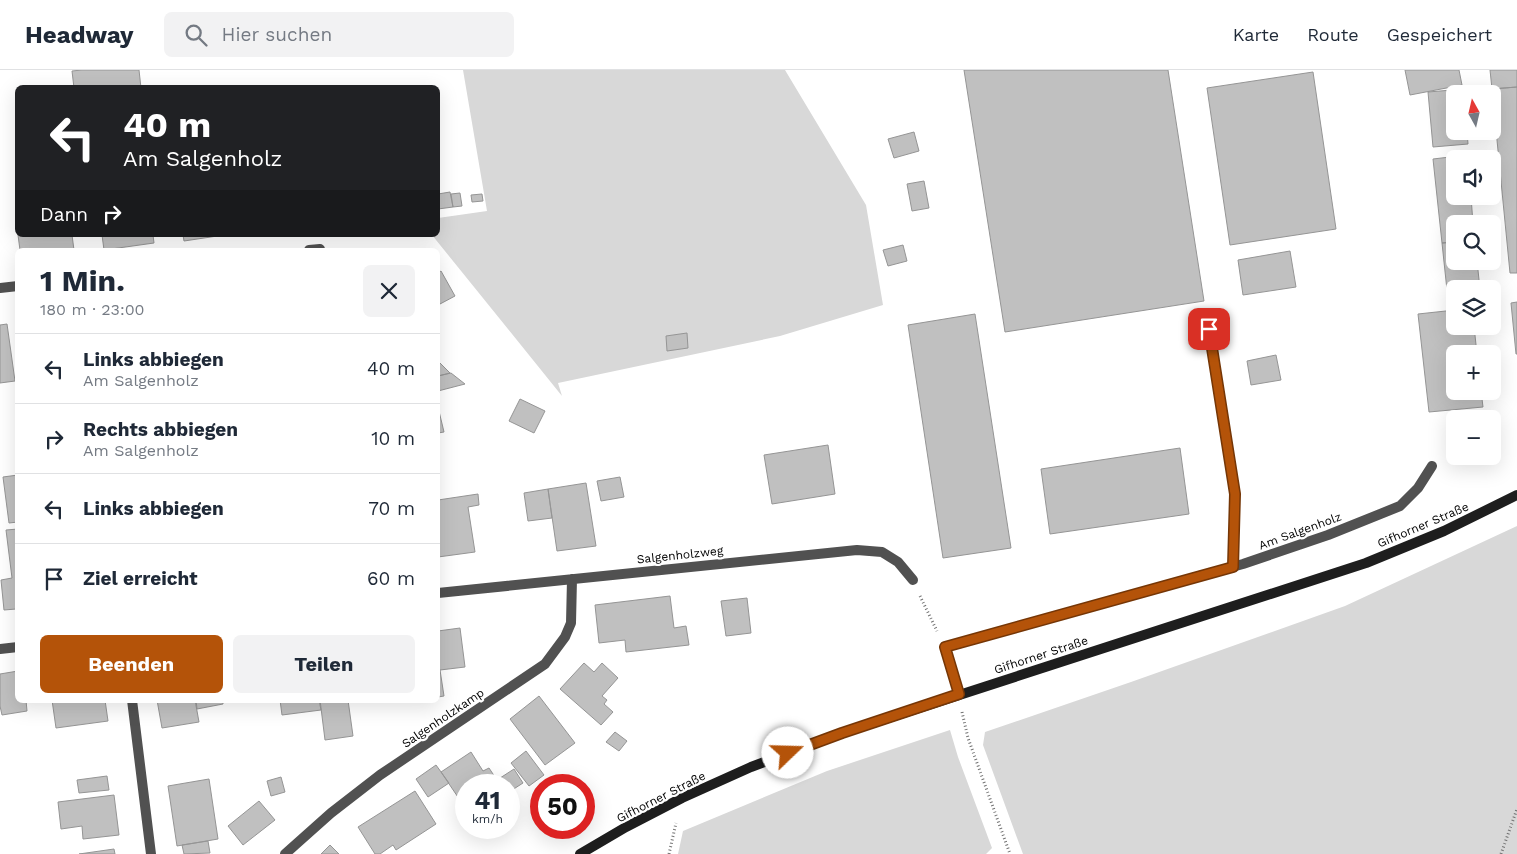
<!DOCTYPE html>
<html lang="de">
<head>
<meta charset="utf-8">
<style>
  :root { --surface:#fff; --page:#f2f2f3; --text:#1f2937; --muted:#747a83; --line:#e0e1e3; --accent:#b45309 }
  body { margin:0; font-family:"Work Sans",sans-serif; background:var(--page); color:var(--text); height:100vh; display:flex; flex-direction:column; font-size:19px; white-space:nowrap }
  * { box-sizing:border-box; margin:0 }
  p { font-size:16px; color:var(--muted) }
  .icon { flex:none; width:28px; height:28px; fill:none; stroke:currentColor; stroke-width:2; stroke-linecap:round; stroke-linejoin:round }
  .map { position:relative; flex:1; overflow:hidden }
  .details { position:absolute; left:15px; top:178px; width:425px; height:455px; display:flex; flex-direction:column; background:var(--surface); border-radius:8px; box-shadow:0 5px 20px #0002 }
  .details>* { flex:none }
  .top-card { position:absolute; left:15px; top:15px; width:425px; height:152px; border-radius:8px; box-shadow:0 5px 20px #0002; background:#202124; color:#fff; overflow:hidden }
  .needle { width:32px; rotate:352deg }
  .tools { position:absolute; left:1446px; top:15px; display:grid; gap:10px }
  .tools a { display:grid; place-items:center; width:55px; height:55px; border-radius:8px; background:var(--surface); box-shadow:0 5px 20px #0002; font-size:25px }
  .speed { position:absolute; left:455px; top:704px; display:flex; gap:10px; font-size:25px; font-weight:700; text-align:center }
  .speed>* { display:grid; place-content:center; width:65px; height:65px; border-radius:50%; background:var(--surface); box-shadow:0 5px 20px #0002; line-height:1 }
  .speed small { font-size:12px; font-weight:400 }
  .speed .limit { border:8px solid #d22; background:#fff; color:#111 }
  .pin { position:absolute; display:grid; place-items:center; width:42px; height:42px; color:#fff; margin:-21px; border-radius:10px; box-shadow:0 2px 8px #0006 }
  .me { position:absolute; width:55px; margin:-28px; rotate:69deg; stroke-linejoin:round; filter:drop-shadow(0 0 4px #0008) }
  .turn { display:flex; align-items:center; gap:18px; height:105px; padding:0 25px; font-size:22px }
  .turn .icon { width:65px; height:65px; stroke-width:2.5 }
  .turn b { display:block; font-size:35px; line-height:42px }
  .then { display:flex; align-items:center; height:48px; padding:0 25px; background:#0003; gap:10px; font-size:19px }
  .round { display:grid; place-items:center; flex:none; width:52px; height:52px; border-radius:8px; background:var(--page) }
  .summary { display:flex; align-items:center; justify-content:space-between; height:85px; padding:0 25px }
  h1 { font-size:30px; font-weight:700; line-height:38px }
  .primary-button { display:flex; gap:10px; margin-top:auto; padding:10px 25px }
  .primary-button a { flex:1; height:58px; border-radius:8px; background:var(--accent); color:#fff; font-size:20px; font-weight:700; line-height:58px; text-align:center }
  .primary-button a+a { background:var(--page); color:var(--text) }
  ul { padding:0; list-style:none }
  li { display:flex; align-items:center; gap:15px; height:70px; padding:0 25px; border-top:1px solid var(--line) }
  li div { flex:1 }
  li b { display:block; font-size:19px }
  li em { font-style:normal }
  header { display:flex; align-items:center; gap:30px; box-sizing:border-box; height:70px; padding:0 25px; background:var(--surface); border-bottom:1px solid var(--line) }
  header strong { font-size:24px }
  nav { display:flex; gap:28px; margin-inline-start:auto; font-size:18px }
  .search { width:350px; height:45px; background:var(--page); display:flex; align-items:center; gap:12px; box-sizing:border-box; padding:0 18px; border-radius:8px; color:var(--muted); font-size:19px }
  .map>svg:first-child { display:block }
  .green { fill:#d8d8d8 }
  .building { fill:#c0c0c0; stroke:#959595 }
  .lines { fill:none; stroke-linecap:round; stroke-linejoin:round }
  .path { stroke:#737373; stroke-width:3; stroke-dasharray:1 2.5; stroke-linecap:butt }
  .lane { stroke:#515151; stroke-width:10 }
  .street { stroke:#515151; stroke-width:10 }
  .secondary { stroke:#1e1e1e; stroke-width:10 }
  .route-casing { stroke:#753606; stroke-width:12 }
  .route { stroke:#b45309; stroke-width:9 }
  .labels { text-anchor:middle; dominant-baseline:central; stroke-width:4.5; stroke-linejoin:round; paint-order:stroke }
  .street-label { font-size:12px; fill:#000; stroke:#fff }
</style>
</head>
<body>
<header>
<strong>Headway</strong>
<div class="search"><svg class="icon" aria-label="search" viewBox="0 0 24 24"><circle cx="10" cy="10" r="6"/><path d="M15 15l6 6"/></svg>Hier suchen</div>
<nav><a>Karte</a><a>Route</a><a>Gespeichert</a></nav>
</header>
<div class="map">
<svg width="1517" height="784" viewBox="0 0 1517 784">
  <rect width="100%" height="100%" fill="#fff"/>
  <!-- green -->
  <path class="green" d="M463 0H785L866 135 883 235 780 266 558 313 562 326 432 165H438V148L487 141Z
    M1517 456V784H1023L983 675 985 662 1131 612 1345 536Z
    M950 660 958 687 992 778 986 784H678L683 761 827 701Z"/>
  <!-- building -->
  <path class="building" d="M82 0H139L141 18H74L72 1Z
    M964 0H1168L1204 231 1005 262Z
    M1405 0H1459L1462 15 1410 25Z
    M1490 0H1517V17L1492 19Z
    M1313 2 1336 159 1230 175 1207 18Z
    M1517 17V203H1510L1492 19Z
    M1464 19V24H1455V61H1467L1468 74 1433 77 1428 22Z
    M914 62 919 81 894 88 888 69Z
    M1467 85V89H1455V126H1471L1473 154H1455V172L1442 173 1433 89Z
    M924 111 929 138 912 141 907 114Z
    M450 122 453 137 438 139V124Z
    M460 123 462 136 453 137 451 124Z
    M482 124 483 131 472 132 471 125Z
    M18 165H72L74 180H20Z
    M102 165H153L154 173 104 180Z
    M183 165H224L184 171Z
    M1455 172V191H1477L1480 219H1455V238L1449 239 1442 173Z
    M903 175 907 191 888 196 883 180Z
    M1290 181 1296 217 1243 225 1238 190Z
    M441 201 455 226 440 234 438 230V203Z
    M1517 232V284H1516L1511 233Z
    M1455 240V256H1474L1477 284H1455V321H1481L1483 337 1429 342 1418 244Z
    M975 244 1011 478 943 488 908 255Z
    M7 254 15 311 0 313V255Z
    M687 263 688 278 667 281 666 266Z
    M1276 285 1281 310 1251 315 1247 291Z
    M439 292 450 303 438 306V293Z
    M451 303 465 314 438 321V306Z
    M520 329 545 341 534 363 509 351Z
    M438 337 444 362 438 363Z
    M828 375 835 424 772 434 764 385Z
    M1180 378 1189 444 1050 464 1041 399Z
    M18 405V452L9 453 3 407Z
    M620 407 624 427 601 431 597 411Z
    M586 413 596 476 557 481 548 419Z
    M548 419 552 448 528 451 524 423Z
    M478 424 479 435 468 437 475 482 438 487V430Z
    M18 459V542H16V539L4 540 1 510 12 508 6 460Z
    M670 526 674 558 686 556 689 575 626 582 625 570 599 573 595 535Z
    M747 528 751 563 726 566 721 531Z
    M460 558 465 597 440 600 444 626 438 627V561Z
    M584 593 594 602 602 593 618 608 602 626 607 630 604 634 613 642 601 655 560 619Z
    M18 601V630H26L27 641 2 645 0 636V604Z
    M539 626 575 673 545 695 510 649Z
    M52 630H105L108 651 56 658Z
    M157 630H195L199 652 162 658Z
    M196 630H223V634L197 639Z
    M280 630H319L321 640 282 645Z
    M320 630H348L353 666 325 670Z
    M615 662 627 671 619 681 606 672Z
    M526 681 544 705 529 716 511 693Z
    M471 682 483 701 489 698 497 710 514 699 523 713 509 722V715H466V739L441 702Z
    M436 695 449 713 428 727 416 709Z
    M107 706 109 720 79 723 77 710Z
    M281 707 285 722 271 726 267 711Z
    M209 709 218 769 177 776 168 716Z
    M415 721 436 754 396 780 393 775 380 784H375L358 757Z
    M114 725 119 765 83 769 82 756 61 759 58 732Z
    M259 731 275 750 243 775 228 756Z
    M208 771 210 783 184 784 182 775Z
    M330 775 339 784H321Z
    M114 779 115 784H79Z"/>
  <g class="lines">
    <!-- path -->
    <path class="path" d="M920 526 937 561
      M962 642 968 668 1010 784
      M669 784 676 753
      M1501 784 1517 739"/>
    <!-- lane -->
    <path class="lane" d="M1209 259 1235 424 1233 497"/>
    <!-- street -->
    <path class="street" d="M309 180 320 179
      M0 218 18 216
      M438 523 857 480 882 482 898 492 913 510
      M0 579 18 577
      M959 624 945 577 1243 494 1328 465 1400 436 1418 418 1432 396
      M132 630 151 784
      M285 784 331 743 380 705 545 594 565 567 571 553 572 509"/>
    <!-- secondary -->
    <path class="secondary" d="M580 784 626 757 682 728 751 697 842 663 1366 493 1444 461 1517 425"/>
  </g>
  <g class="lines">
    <defs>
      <path id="route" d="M788 683 842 663 959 624 945 577 1233 497 1235 424 1209 259"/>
    </defs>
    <!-- route casing -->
    <use href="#route" class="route-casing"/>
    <!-- route -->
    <use href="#route" class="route"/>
  </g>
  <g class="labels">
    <!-- street labels -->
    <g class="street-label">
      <text transform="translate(1423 455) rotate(-23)">Gifhorner Straße</text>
      <text transform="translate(1300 461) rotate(-20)">Am Salgenholz</text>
      <text transform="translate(680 485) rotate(-6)">Salgenholzweg</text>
      <text transform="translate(1041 585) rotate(-18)">Gifhorner Straße</text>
      <text transform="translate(443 648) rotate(-34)">Salgenholzkamp</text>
      <text transform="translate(661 727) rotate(-27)">Gifhorner Straße</text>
    </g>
  </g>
</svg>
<div class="tools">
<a><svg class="needle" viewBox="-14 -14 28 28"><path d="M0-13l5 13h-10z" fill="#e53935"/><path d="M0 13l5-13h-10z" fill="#747a83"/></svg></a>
<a><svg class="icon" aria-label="sound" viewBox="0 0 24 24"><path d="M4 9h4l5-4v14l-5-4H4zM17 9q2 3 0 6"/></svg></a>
<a><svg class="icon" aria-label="search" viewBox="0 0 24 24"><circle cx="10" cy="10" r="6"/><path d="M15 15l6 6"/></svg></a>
<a><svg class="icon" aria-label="layers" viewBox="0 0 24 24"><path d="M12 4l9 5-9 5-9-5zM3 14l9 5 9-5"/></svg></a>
<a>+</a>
<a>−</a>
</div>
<div class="speed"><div>41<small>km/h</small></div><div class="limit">50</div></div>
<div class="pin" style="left:1209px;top:259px;background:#d93025"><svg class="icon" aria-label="arrive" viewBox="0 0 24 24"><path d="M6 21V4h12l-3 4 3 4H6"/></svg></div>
<svg class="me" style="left:788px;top:683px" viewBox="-20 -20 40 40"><circle r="19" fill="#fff"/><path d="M0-13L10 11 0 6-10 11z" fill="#b45309"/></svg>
<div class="top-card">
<div class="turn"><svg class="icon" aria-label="left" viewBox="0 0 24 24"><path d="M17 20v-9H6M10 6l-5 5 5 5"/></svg><div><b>40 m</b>Am Salgenholz</div></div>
<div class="then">Dann<svg class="icon" aria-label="right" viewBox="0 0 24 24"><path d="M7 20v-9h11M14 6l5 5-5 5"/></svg></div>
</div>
<section class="details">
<div class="summary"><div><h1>1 Min.</h1><p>180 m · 23:00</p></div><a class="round"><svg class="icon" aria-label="close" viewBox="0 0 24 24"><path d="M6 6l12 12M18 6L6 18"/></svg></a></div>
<ul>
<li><svg class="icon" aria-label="left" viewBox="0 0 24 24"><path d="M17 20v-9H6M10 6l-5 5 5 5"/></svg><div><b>Links abbiegen</b><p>Am Salgenholz</p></div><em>40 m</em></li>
<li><svg class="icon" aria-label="right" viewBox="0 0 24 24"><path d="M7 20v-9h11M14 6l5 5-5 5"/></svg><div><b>Rechts abbiegen</b><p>Am Salgenholz</p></div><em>10 m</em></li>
<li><svg class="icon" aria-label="left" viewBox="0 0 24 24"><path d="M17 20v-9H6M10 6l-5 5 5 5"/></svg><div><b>Links abbiegen</b></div><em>70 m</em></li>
<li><svg class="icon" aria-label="arrive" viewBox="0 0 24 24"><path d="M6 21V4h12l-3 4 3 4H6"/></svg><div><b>Ziel erreicht</b></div><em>60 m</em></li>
</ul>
<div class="primary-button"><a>Beenden</a><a>Teilen</a></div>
</section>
</div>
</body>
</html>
